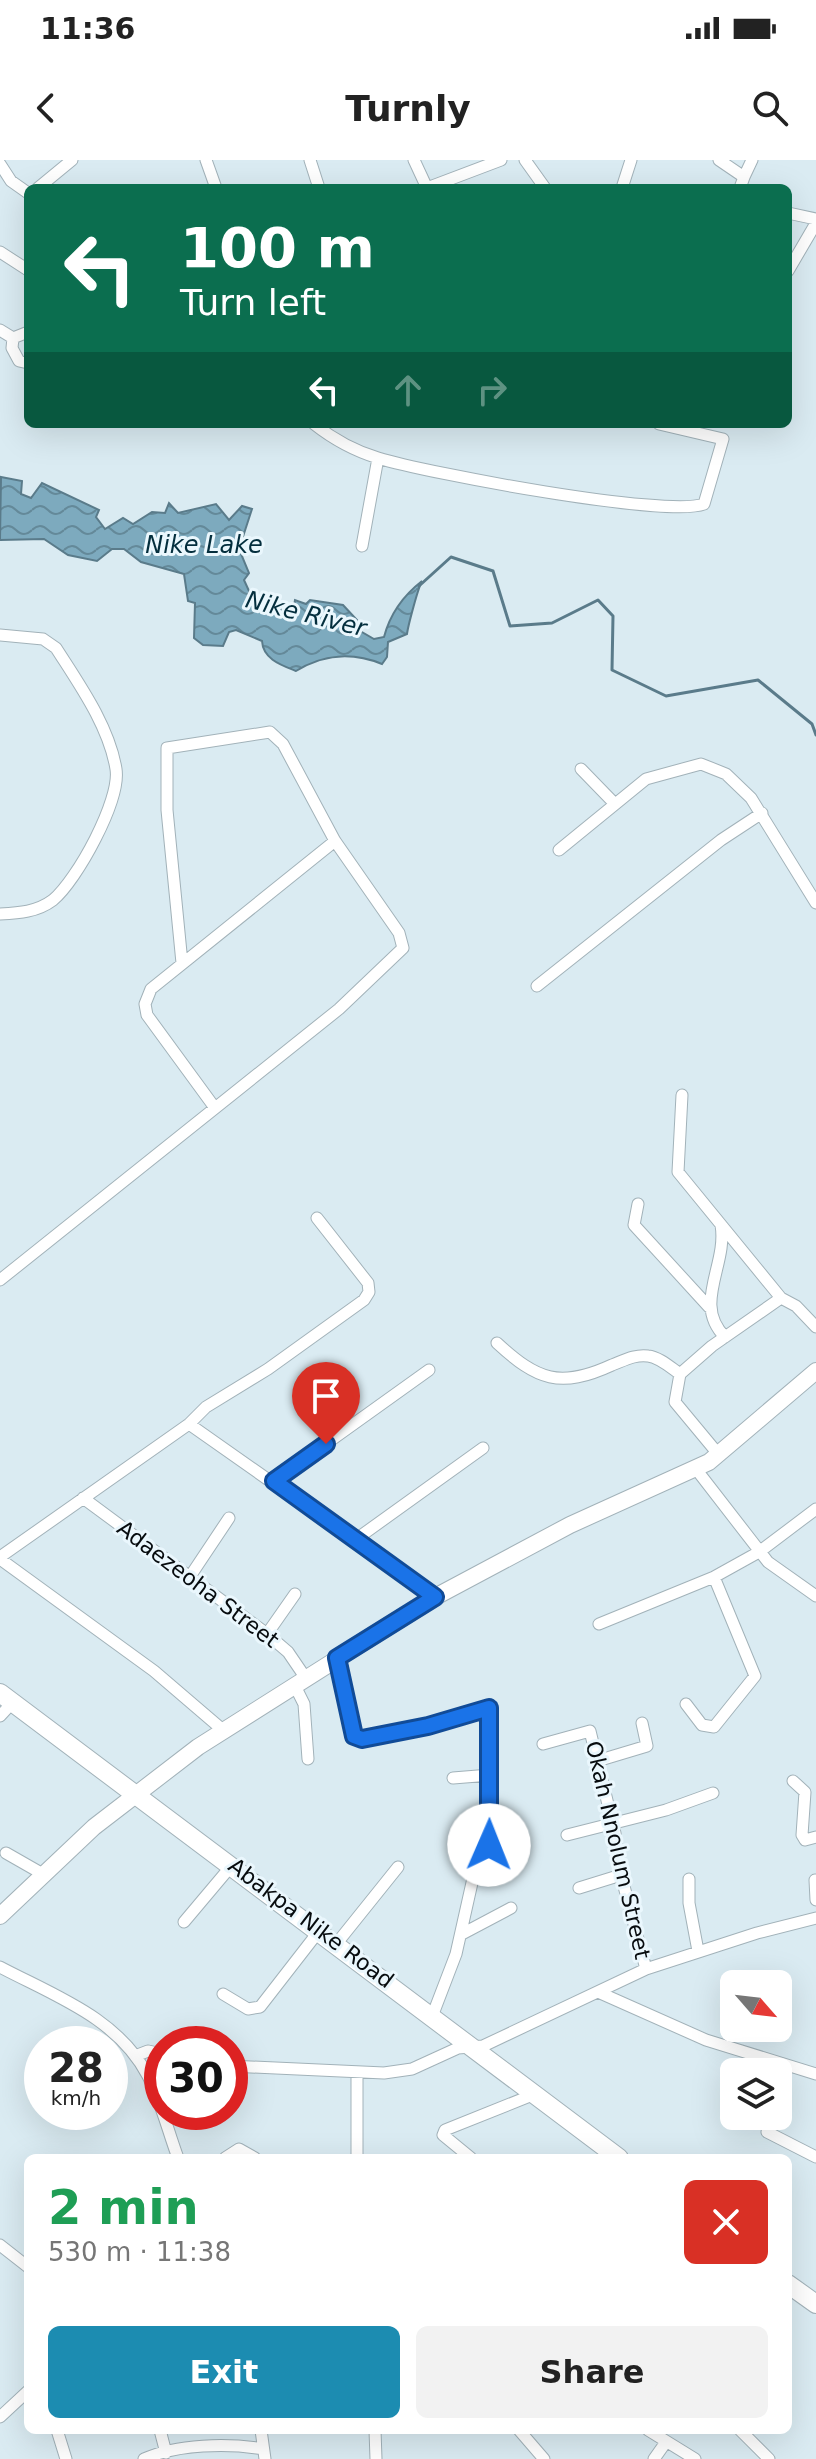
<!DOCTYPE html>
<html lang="en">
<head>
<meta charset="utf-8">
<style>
  :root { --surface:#fff; --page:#f2f2f2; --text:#222; --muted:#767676; --accent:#1c8cb1 }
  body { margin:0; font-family:"DejaVu Sans",sans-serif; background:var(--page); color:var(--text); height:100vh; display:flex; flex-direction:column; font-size:30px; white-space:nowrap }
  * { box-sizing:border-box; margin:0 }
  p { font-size:26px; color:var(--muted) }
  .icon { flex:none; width:44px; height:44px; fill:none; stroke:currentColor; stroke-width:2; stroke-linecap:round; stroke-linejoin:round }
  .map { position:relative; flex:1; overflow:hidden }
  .details { position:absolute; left:24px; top:1994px; width:768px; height:280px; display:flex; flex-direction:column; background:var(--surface); border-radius:12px; box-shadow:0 8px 32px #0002 }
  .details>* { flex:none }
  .guide { position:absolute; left:24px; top:24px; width:768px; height:244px; border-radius:12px; box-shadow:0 8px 32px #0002; background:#0b6e4f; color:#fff; overflow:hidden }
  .needle { width:52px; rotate:118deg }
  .tools { position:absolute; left:720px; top:1810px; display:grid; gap:16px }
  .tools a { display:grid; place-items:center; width:72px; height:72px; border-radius:12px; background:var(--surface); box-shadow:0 8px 32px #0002; font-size:40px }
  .speed { position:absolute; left:24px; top:1866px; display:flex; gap:16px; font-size:40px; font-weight:700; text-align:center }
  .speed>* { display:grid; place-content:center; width:104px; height:104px; border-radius:50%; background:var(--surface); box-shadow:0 8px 32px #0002; line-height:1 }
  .speed small { font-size:20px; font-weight:400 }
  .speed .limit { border:12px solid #d22; background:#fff; color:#111 }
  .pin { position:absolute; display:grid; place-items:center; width:68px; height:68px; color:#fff; margin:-82px -34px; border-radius:50% 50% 50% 0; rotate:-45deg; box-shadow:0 0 8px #0007 }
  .pin .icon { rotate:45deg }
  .me { position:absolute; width:88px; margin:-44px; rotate:1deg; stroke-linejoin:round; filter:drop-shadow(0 0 6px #0008) }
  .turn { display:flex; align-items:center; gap:28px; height:168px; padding:0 24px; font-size:36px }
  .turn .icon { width:104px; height:104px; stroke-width:2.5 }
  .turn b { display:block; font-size:56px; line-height:68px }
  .lanes { display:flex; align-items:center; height:76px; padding:0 24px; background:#0003; justify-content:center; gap:40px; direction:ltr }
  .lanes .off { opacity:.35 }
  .round { display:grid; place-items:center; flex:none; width:84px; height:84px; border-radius:12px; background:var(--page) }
  .headline { display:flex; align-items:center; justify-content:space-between; height:136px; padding:0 24px }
  h1 { font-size:48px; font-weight:700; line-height:60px; color:#1e9e55 }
  .button { display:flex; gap:16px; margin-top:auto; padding:16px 24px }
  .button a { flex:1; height:92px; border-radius:12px; background:var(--accent); color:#fff; font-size:32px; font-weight:700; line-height:92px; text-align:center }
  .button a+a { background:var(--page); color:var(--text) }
  .status { display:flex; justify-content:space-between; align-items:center; height:56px; padding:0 40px; background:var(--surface); direction:ltr }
  .status svg { height:22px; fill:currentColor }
  header { display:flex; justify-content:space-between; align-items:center; height:104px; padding:0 24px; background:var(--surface); font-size:36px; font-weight:700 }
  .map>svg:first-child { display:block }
  .water { fill:url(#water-waves); stroke:#5a7b8a; stroke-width:2 }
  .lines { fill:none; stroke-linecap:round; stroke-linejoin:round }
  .stream { stroke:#5a7b8a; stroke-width:3 }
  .minor-casing { stroke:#a2b2b9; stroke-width:13 }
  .secondary-casing { stroke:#a2b2b9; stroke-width:18 }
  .primary-casing { stroke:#a2b2b9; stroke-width:20 }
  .minor { stroke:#fff; stroke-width:11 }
  .secondary { stroke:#fff; stroke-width:16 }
  .primary { stroke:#fff; stroke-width:18 }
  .route-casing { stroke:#114b97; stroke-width:20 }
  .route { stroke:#1a73e8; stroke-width:14 }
  .labels { text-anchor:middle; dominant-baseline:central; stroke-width:6; stroke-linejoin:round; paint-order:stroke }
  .street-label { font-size:22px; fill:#070c0f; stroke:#eaf7fd }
  .water-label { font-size:24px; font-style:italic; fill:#032e3d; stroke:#eaf7fd }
</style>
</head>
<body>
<div class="status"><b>11:36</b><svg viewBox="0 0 49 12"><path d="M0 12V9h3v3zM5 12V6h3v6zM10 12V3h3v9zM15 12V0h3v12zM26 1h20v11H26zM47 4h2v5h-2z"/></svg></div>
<header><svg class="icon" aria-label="back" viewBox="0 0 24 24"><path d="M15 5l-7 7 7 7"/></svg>Turnly<svg class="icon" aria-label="search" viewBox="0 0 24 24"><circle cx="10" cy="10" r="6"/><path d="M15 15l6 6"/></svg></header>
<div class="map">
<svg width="816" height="2299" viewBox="0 0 816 2299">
  <defs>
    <pattern id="water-waves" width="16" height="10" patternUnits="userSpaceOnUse" patternTransform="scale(2)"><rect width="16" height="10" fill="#7daabe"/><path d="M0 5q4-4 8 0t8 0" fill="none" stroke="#648999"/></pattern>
  </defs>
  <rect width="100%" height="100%" fill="#daebf2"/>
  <!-- water -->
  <path class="water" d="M1 317 22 321 21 334 31 338 42 323 99 350 96 357 105 369 123 358 133 364 152 352 165 353 169 343 178 353 216 344 229 360 242 346 252 349 239 389 249 413 244 420 254 442 265 441 284 451 294 446 295 440 306 444 310 440 343 445 357 460 355 468 374 479 384 477C390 454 404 435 422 421 418 428 408 466 407 474L388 482 387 497 382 504C353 492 323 494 296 511 281 505 263 499 262 481L236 470 229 472 223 486 203 485 194 478 195 443 188 441 184 414 141 402 124 389H112L97 401 68 395 44 379 0 380Z"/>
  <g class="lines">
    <!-- stream -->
    <path class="stream" d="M419 426 451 397 493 411 510 466 552 463 598 440 613 456 612 510 666 536 758 520 812 564 816 575"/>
    <defs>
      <path id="minor" d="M206 0 216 28
        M310 0 319 28
        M414 0 427 28
        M525 0 545 28
        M719 0 744 17 740 28
        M0 4 11 21 28 33
        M744 17 752 0
        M38 28 72 0
        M427 28 501 0
        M622 28 631 0
        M788 53 816 59
        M0 92 28 110
        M788 111 816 63
        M0 170 13 178 28 172
        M13 178 12 188 19 201 28 203
        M314 264C333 279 355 291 378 298 426 313 667 358 704 344L723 279 659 264
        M362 386 378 298
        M0 475 43 479 56 488C79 524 109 566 116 609 121 640 77 720 53 740 37 752 19 753 0 754
        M581 609 614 643
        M559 690 646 619 701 604 726 614 751 638 816 743
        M537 826 721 680 762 653
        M682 935 678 1012 781 1138
        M215 948 147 855 145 844 151 829 335 681
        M638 1044 634 1065 709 1147
        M721 1065C728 1105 692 1144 725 1177
        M0 1120 339 849 403 788 399 773 335 681 283 584 270 572 167 588V650L182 803
        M497 1183C537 1220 560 1229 612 1205 623 1201 635 1194 648 1196 659 1197 670 1207 680 1214
        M189 1264 435 1437
        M719 1295 675 1242 680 1214 712 1186 781 1138 796 1146 816 1167
        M696 1309 768 1402 816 1436
        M274 1321 429 1210
        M83 1338 267 1474 288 1492 305 1517
        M355 1380 483 1288
        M0 1397 189 1264 206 1247 268 1209 364 1140 369 1132 368 1123 317 1058
        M0 1399 154 1511 224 1571
        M189 1418 229 1358
        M599 1464 714 1417 759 1392 816 1349
        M267 1474 295 1434
        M337 1498 354 1576 358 1579 428 1566 484 1547 491 1551 489 1685 478 1696 456 1794 433 1854
        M294 1524 304 1544 308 1599
        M686 1544 702 1565 714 1567 755 1516 714 1417
        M0 1556 12 1543
        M543 1584 590 1571 615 1673 621 1715 646 1809
        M597 1601 647 1586 642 1563
        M453 1618 490 1615
        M793 1621 805 1632 802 1675 805 1680 816 1677
        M567 1675 666 1650 713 1633
        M6 1693 41 1713
        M689 1719V1743L698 1791
        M815 1720 816 1740
        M579 1728 621 1715
        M184 1762 232 1705
        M462 1774 511 1748
        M337 1783 398 1707
        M0 1807C55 1836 118 1858 148 1916 161 1942 168 1971 178 1998
        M598 1832 706 1880 816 1914
        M223 1834 248 1849 260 1847 319 1771
        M135 1896 148 1891 162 1894
        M230 1906 384 1913 412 1909 458 1888 483 1886 646 1809 757 1773 816 1758
        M767 1972 816 1997
        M225 1998 239 1989 255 1998
        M357 1998V1914
        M471 1998 443 1975 445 1970 535 1934
        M0 2085 28 2107
        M0 2257 28 2231
        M57 2270 66 2299
        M160 2270 166 2293
        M261 2270 265 2299
        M375 2270 376 2299
        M519 2270 544 2299
        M648 2270 695 2299
        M740 2270 769 2299
        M144 2299C177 2284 228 2283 263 2289
        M654 2299 666 2282"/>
      <path id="secondary" d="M0 1756 94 1667 198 1587 435 1437 570 1365 709 1302 816 1211"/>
      <path id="primary" d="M0 1533 619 1998
        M788 2124 816 2144"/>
    </defs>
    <!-- minor casing -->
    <use href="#minor" class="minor-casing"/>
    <!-- secondary casing -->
    <use href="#secondary" class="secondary-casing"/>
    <!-- primary casing -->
    <use href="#primary" class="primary-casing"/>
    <!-- minor -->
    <use href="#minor" class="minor"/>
    <!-- secondary -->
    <use href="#secondary" class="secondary"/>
    <!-- primary -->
    <use href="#primary" class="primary"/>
  </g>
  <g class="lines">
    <defs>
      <path id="route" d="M326 1284 274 1321 435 1437 337 1498 354 1576 362 1579 428 1566 489 1548V1685"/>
    </defs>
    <!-- route casing -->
    <use href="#route" class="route-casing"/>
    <!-- route -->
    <use href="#route" class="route"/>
  </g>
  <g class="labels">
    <!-- street labels -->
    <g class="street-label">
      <text transform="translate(198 1424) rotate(37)">Adaezeoha Street</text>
      <text transform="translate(618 1690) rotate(77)">Okah Nnolum Street</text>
      <text transform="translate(311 1763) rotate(37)">Abakpa Nike Road</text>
    </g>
    <!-- water labels -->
    <g class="water-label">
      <text x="204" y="385">Nike Lake</text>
      <text transform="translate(306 454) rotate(14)">Nike River</text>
    </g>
  </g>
</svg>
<div class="tools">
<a><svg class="needle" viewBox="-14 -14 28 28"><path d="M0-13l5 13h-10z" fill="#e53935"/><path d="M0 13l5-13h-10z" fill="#767676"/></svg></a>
<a><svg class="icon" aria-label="layers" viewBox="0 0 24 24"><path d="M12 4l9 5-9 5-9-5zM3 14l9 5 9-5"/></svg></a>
</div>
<div class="speed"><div>28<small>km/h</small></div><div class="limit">30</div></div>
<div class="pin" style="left:326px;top:1284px;background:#d93025"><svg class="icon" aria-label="arrive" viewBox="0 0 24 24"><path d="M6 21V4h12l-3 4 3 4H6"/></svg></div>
<svg class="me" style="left:489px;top:1685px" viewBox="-20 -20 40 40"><circle r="19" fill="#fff"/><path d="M0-13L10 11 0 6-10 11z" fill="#1a73e8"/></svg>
<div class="guide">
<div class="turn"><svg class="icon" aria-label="left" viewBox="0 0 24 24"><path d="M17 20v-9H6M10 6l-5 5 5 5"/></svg><div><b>100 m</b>Turn left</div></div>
<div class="lanes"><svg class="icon" aria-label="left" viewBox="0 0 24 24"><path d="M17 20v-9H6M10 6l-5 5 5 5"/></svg><svg class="icon off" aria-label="ahead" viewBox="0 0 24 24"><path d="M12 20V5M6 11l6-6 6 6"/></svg><svg class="icon off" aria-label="right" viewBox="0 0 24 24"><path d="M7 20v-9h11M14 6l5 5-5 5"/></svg></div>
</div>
<section class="details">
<div class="headline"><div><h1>2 min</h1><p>530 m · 11:38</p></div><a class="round" style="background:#d93025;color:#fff"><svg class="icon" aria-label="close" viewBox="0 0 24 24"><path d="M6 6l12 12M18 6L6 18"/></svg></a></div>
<div class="button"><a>Exit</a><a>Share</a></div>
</section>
</div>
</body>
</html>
